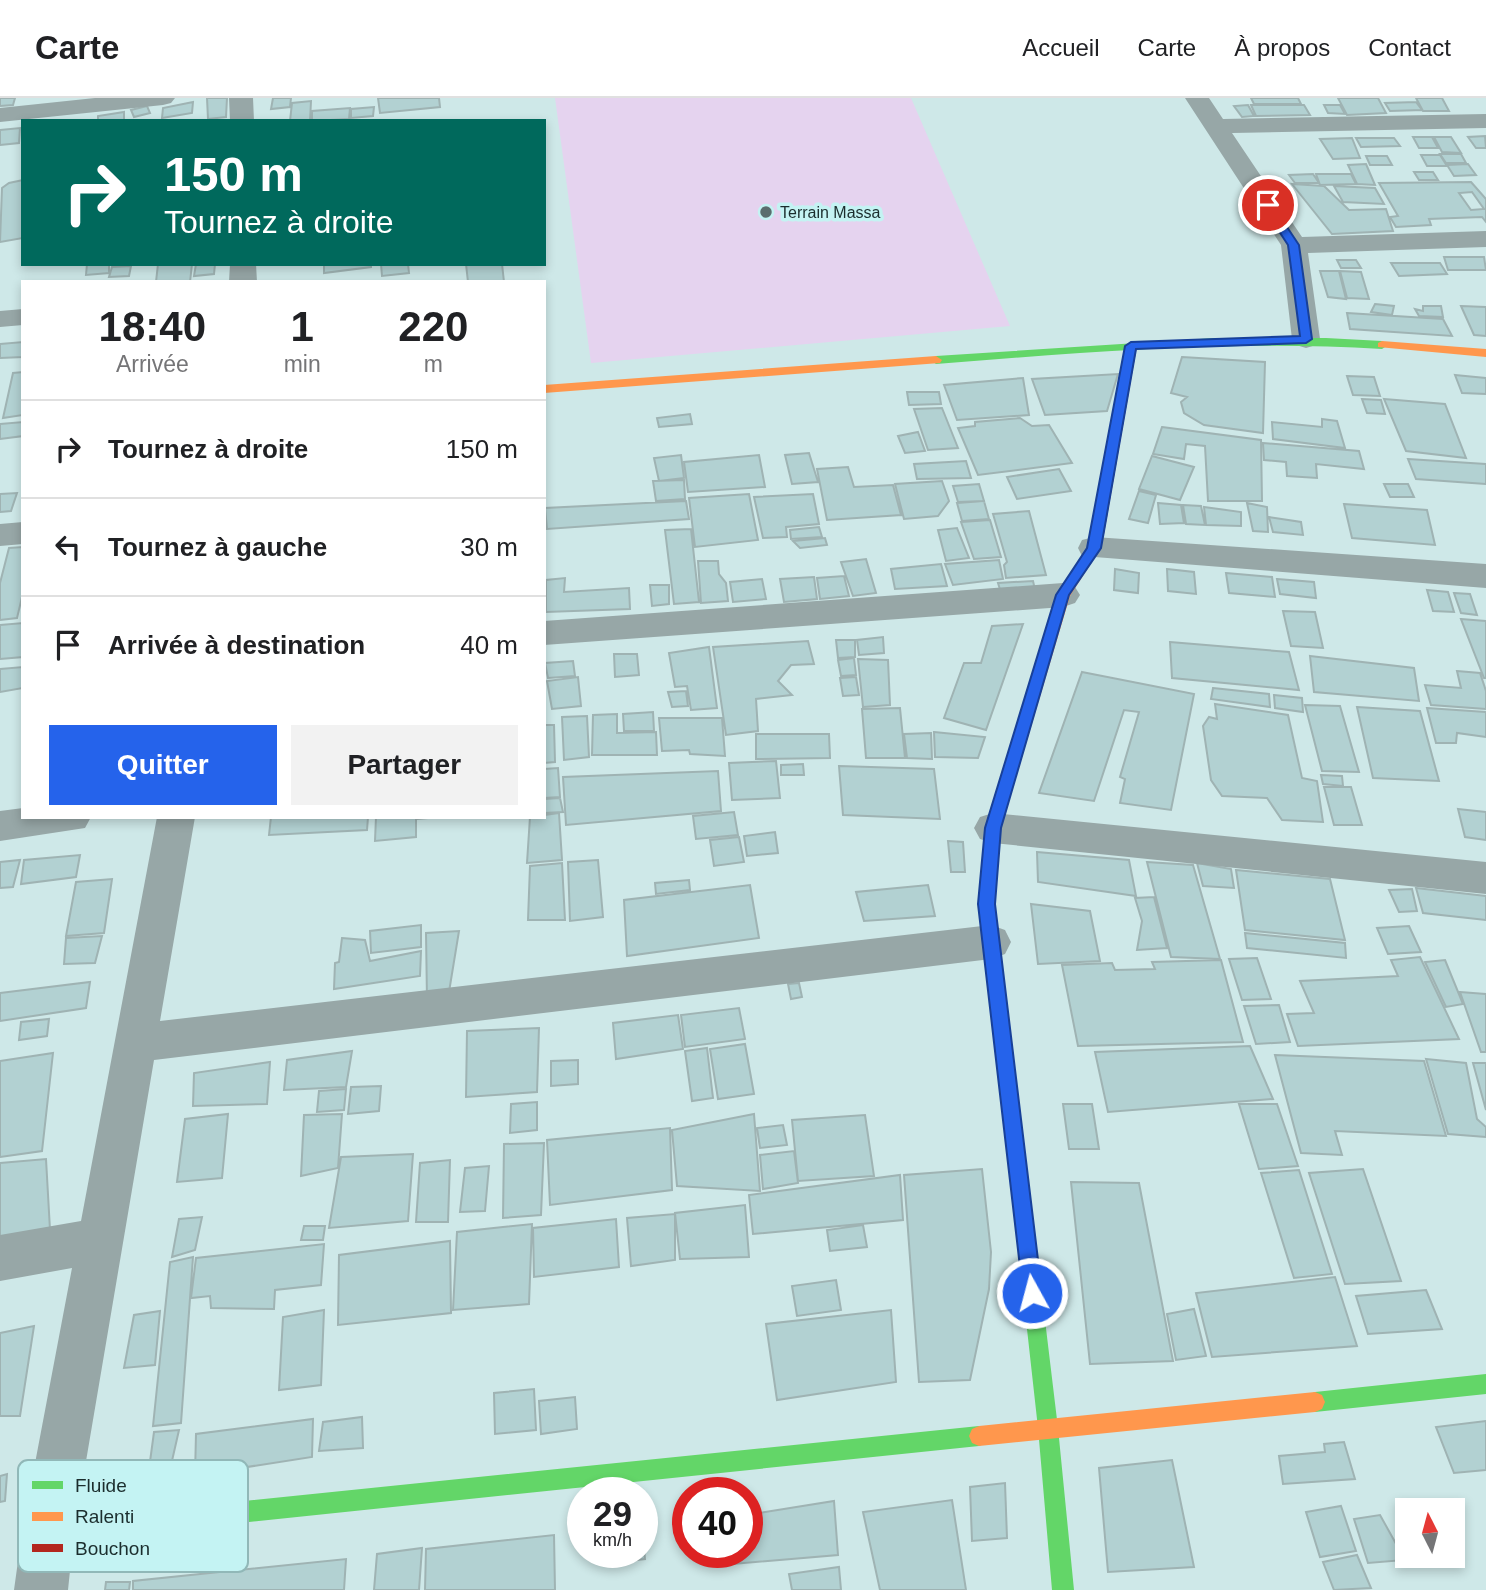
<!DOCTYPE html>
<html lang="fr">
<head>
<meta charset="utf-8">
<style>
  :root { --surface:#fff; --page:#f2f2f2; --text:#202124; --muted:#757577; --line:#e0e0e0; --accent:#2563eb }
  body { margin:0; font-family:Helvetica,sans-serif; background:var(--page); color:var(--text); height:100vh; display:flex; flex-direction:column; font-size:26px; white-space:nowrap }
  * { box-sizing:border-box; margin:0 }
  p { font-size:23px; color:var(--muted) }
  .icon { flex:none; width:38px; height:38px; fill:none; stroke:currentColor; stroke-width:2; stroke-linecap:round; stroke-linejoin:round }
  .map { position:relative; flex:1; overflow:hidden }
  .drawer { position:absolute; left:21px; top:182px; width:525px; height:539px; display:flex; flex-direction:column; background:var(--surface); border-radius:0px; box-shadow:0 4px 10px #0003 }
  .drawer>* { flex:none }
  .guide { position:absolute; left:21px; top:21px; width:525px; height:147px; border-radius:0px; box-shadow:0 4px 10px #0003; background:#00695c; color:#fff; overflow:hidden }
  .needle { width:46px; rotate:354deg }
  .controls { position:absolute; left:1395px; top:1400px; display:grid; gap:14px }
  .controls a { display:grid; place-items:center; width:70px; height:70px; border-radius:0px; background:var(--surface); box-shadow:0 4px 10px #0003; font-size:35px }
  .speed { position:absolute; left:567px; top:1379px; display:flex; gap:14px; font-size:35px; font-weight:700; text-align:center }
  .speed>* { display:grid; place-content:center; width:91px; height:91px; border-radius:50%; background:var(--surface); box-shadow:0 4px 10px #0003; line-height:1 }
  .speed small { font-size:18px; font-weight:400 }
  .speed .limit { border:10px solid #d22; background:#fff; color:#111 }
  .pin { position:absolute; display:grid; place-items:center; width:60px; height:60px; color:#fff; margin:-30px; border:4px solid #fff; border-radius:50%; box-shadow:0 2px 7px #0007 }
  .me { position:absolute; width:77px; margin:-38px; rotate:353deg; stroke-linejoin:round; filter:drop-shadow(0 0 5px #0008) }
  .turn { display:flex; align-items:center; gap:24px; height:147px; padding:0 28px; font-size:32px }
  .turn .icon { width:91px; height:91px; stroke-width:2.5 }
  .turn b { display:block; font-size:49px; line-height:60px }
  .eta { display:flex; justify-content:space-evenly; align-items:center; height:119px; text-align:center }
  .eta b { font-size:42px; font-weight:700; line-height:49px }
  .cta { display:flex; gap:14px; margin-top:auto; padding:14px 28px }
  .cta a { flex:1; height:80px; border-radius:0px; background:var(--accent); color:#fff; font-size:28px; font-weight:700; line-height:80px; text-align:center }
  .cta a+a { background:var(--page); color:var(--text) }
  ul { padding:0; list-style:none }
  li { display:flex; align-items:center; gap:21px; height:98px; padding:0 28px; border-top:2px solid var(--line) }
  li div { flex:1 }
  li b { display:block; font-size:26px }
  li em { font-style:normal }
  header { display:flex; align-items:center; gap:42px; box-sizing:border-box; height:98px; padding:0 35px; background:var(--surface); border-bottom:2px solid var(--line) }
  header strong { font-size:33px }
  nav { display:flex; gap:38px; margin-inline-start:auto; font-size:24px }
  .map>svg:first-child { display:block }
  .green { fill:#e5d3ef }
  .building { fill:#b2d1d2; stroke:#9fb3b3; stroke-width:2; fill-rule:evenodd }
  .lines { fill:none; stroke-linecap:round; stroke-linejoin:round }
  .street { fill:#97a7a7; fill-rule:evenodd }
  .fast { fill:#63d668; fill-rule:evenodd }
  .slow { fill:#ff974d; fill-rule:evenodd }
  .jam { fill:#b3261e; fill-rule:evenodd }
  .route { fill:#2563eb; stroke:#184099; stroke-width:2 }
  .poi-dot { fill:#5a6e6e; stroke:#c4f3f3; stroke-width:2.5 }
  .labels { text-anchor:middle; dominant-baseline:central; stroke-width:7; stroke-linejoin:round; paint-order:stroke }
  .far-poi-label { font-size:16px; fill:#1b2d2d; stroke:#c4f3f3; text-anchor:start }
  .key { fill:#c4f3f3; stroke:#91b8b8; stroke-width:2 }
  .key-label { font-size:19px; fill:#1b2d2d }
</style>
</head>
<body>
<header>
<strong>Carte</strong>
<nav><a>Accueil</a><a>Carte</a><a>À propos</a><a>Contact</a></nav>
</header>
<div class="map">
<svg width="1486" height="1492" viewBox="0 0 1486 1492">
  <rect width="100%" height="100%" fill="#cee8e8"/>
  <!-- green -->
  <path class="green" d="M555 0H911L1010 228 591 265Z"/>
  <!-- building -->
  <path class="building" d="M0 0H15L13 7 0 8Z
    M207 0H227L226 19 208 21Z
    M273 0H291L290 9 271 11Z
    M378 0H439L440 9 380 15Z
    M1251 0H1298L1301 6H1254Z
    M1338 0H1378L1386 15 1347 17Z
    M1416 0H1442L1449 13H1423Z
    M311 3 310 23H290L292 5Z
    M193 4 192 15 162 20 163 10Z
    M1416 4 1422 12 1390 13 1385 5Z
    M1248 7 1254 18 1242 19 1234 8Z
    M1251 7H1304L1310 17 1256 18Z
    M1324 7H1340L1345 16 1328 15Z
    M147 8 150 15 134 19 131 12Z
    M374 9 373 18 351 20V11Z
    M350 10 349 21 312 23V13Z
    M124 14V23H98V18Z
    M20 30 19 45 0 47V32Z
    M1485 38 1486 50H1476L1468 39Z
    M1413 39H1432L1438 50H1419Z
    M1434 39H1451L1461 55 1442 54Z
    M1352 40 1360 60 1333 61 1320 41Z
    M1356 40H1394L1400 48 1361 49Z
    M1440 56H1461L1466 65H1446Z
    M1421 57H1440L1447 68H1427Z
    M1366 58H1387L1392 67H1370Z
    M1366 66 1375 87 1357 86 1348 67Z
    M1468 66 1476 77 1454 78 1447 67Z
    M1414 74H1433L1438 82H1419Z
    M1313 76 1319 85H1295L1289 77Z
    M1316 76H1351L1356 86 1320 87Z
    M23 82V140L0 144 2 90 9 85Z
    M1471 84 1486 101V124L1482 119 1429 121 1431 127 1396 129 1390 119 1398 118 1379 85ZM1472 94 1484 111 1471 112 1459 95Z
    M1292 86 1324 88 1349 112 1386 111 1393 133 1332 136Z
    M1334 88 1375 90 1384 106 1343 104Z
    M1444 159H1484L1486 172H1448Z
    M1337 162H1356L1361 170H1341Z
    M1391 165H1440L1447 176 1399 178Z
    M87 166H109V175L86 177Z
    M158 166H192L190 184H156Z
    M196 166H215L214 176 194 178Z
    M324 166H371V169L324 175Z
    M381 166H408L409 175 382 178Z
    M466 166H502L504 184H468Z
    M131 168 129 178 109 179 112 169Z
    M1320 173H1339L1346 201 1328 199Z
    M1340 173 1361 174 1369 201 1347 200Z
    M1375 206 1394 208 1392 217 1371 214Z
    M1423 208H1441L1443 219 1419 218 1415 211 1423 213Z
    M1461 208 1486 209V238L1474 237Z
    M1347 215 1443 221 1452 238 1350 231Z
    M23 244V259L0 260V246Z
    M1182 259 1265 264 1263 335 1204 327 1184 315 1181 304 1187 299 1171 295Z
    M23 274V317L3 320 13 275Z
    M1118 276 1107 313 1045 317 1032 281Z
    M1455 277 1486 280V296L1462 295Z
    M1347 278 1374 279 1380 298 1353 297Z
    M1023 280 1029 317 957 322 944 287Z
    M907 294H939L941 306 909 307Z
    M1362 301 1381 302 1385 316 1367 315Z
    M1384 301 1445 306 1466 360 1406 353Z
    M942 310 958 350 928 352 914 311Z
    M690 316 692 326 659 329 657 320Z
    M1020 320 1032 328 1049 327 1072 365 978 377 958 330 975 328V324Z
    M1322 321 1337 323 1345 350 1273 341 1272 324 1322 329Z
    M23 324V338L0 341V326Z
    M1162 329 1261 342 1262 403H1208L1205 348 1186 346 1184 361 1153 356Z
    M918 334 925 353 905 355 898 338Z
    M1263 345 1359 353 1364 371 1316 366 1317 380 1287 378 1286 364 1264 362Z
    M809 355 818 384 792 386 785 357Z
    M681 357 684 380 659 383 654 360Z
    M759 357 765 389 688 394 684 364Z
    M1152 358 1194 369 1180 402 1139 391Z
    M1408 361 1486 366V386L1416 381Z
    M966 363 971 380 917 381 914 366Z
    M848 369 854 389 893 387 901 417 827 422 817 371Z
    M1059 371 1071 393 1017 401 1007 379Z
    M684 382 685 401 656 403 653 383Z
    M942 383 949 403 938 418 904 421 895 386Z
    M979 386 984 403 958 404 953 388Z
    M1384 386H1408L1414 399H1390Z
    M1139 393 1156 397 1148 425 1129 421Z
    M17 395 11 413 0 414V396Z
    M749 396 758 442 695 449 689 400Z
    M813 396 819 426 786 429 787 439 763 440 754 399Z
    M686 403 689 421 547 431 545 410Z
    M984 403 989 421 962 423 957 405Z
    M1158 405 1181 407 1184 425 1160 426Z
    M1247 405 1267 409 1268 434 1253 433Z
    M1344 406 1427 412 1435 447 1352 440Z
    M1183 407 1201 408 1205 427 1186 426Z
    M1204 409 1241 414V428L1206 427Z
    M1029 413 1046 477 1006 480 1004 467 1007 464 993 416Z
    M1269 419 1301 424 1303 437 1273 434Z
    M990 422 1001 459 974 461 961 424Z
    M819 429 822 439 791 441 790 432Z
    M957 430 969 460 946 463 938 432Z
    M691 431 699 504 674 506 665 432Z
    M825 440 827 447 800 450 793 443Z
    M23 449V495L17 520 0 522V485L9 450Z
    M866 461 876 495 853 498 841 464Z
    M999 462 1003 481 953 487 945 466Z
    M698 463H718L719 476 726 485 728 503 701 505Z
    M941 466 947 488 895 491 891 471Z
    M1115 471 1139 475 1138 495 1114 492Z
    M1167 471 1194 474 1196 496 1168 493Z
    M1226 475 1272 479 1275 499 1229 495Z
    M844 478 849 498 820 501 817 480Z
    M814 479 817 501 784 504 780 481Z
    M565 480 564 494 629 490 630 511 546 514V482Z
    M762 481 766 501 733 504 730 484Z
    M1277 481 1314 484 1316 500 1280 496Z
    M1033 483 1036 496 1002 498 998 485Z
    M650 487H669V506L652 508Z
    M1427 492 1448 494 1454 514 1433 513Z
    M1454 495 1470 496 1477 517 1461 515Z
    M1283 513 1315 514 1323 550 1291 548Z
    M1461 521 1486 523V580H1484Z
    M23 525V559L0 561V527Z
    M1023 526 986 632 944 620 964 565H981L992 528Z
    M883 539 884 555 859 557 857 542Z
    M836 542H855V559L838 560Z
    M808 543 814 566 791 567 778 583 792 597 756 601 758 633 726 637 713 549Z
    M1170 544 1289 554 1299 592 1172 580Z
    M709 549 717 610 691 612 687 588 675 589 669 555Z
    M614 556H637L639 577 615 579Z
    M1310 558 1414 570 1419 603 1314 594Z
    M854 560 856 577 841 578 838 562Z
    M858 561 888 562 890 607 863 609Z
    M573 563 575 578 548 580 545 565Z
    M23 569V590L0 594V571Z
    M1457 573 1480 575 1486 593V611L1431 607 1425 587 1461 590Z
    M1082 574 1194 596 1171 712 1120 705 1125 681 1120 679 1139 614 1124 612 1094 703 1039 695Z
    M578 579 581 608 552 611 547 583Z
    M856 579 859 597 843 598 840 580Z
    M1213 590 1269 596 1270 609 1211 601Z
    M686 593 688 608 672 609 668 594Z
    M1274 597 1302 600 1303 614 1275 610Z
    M1215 606 1288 617 1302 680 1317 683 1323 724 1282 722 1267 700 1222 698 1211 682 1203 628 1209 619 1217 621Z
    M1305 607 1340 608 1359 674 1322 673Z
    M1357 609 1420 613 1439 683 1373 680Z
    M900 610 905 660H866L862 611Z
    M1427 610 1486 614V639L1457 635 1456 645H1436Z
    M653 614 654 633H624L623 616Z
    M617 616V635L656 634 657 657H592L593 617Z
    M587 618 589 659 564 662 562 619Z
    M659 620H722L725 658 690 656 689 652 662 653Z
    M544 627H554L555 664 544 665Z
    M934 634 985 639 978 660 935 659Z
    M931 635 932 661 907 660 904 636Z
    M756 636H829L830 660 756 661Z
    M776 663 780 700 732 702 729 665Z
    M803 666 804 677H781V667Z
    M839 668 934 671 940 721 843 717Z
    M558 670 560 699 544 700V671Z
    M718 673 721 713 566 727 563 679Z
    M1321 677 1342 678 1343 688 1323 686Z
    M1324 689H1351L1362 727H1334Z
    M560 700 563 714 544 715V701Z
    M1458 711 1486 714V742L1465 739Z
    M734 714 738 737 696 741 693 718Z
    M559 715 562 762 527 765 530 719Z
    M271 719H368L367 732 269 737Z
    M376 719H440L416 721V739L375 743Z
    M775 734 778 755 747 758 744 738Z
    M739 739 744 764 714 768 710 742Z
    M948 743 963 744 965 774H951Z
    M1037 754 1129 762 1136 798 1038 784Z
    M80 757 76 779 21 786 24 762Z
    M20 762 13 789 0 790V764Z
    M598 762 603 819 570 823 568 764Z
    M1147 764 1193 767 1220 861 1171 859Z
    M562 765 565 822H528L530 768Z
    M1197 765 1231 771 1234 790 1203 788Z
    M1236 772 1330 781 1345 842 1245 832Z
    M112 781 104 835 66 838 76 784Z
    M689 782 690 792 656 796 655 785Z
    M750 787 759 840 627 858 624 802Z
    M928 787 935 818 864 823 856 794Z
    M1416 790 1486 798V822L1423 815Z
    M1412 791 1417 813 1399 814 1389 792Z
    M1154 799 1167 850 1137 852 1142 823 1135 800Z
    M1031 806 1090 813 1100 863 1038 866Z
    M421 827V849L371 855 370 833Z
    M1409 828 1421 854 1388 856 1377 830Z
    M459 833 448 900 427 902 426 835Z
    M1245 835 1345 845 1346 860 1247 850Z
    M102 838 95 865 64 866 66 840Z
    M342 840 365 842 370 863 421 853 420 878 334 891 335 865 339 864Z
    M1420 859 1459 941 1298 948 1287 916 1314 915 1300 883 1398 878 1391 862Z
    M1257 860 1271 901 1242 902 1229 861Z
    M1221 862 1243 944 1078 948 1062 867 1112 865 1115 872 1155 871 1152 864Z
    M1445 862 1463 906 1446 909 1425 864Z
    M90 884 86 910 0 923V895Z
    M799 885 802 899 791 901 788 886Z
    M1460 894 1486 896V954H1481Z
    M1279 907 1290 944 1256 946 1244 908Z
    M739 910 745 941 685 949 681 917Z
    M678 917 683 951 616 961 613 925Z
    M49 921 47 938 19 942 21 924Z
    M539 930 537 994 466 999 467 933Z
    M745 946 754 996 718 1001 710 951Z
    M1250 948 1273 1001 1108 1014 1095 954Z
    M707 950 713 1000 692 1003 685 953Z
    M352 953 346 989 284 992 287 962Z
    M53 955 42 1053 0 1059V963Z
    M1275 957 1424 963 1446 1038 1335 1033 1342 1057 1301 1055Z
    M1426 961 1466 965 1477 1021 1486 1029V1039L1448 1036Z
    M578 962V986L551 988V963Z
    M270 964 267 1006 193 1008 194 975Z
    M1473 965H1486V1012Z
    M381 988 379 1013 348 1016 351 989Z
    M346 991 344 1012 317 1014 319 993Z
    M537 1004V1032L510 1035 511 1006Z
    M1063 1006H1092L1099 1051H1069Z
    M1239 1006H1277L1298 1068 1259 1071Z
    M228 1016 222 1080 177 1084 185 1021Z
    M342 1016 338 1070 301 1078 304 1017Z
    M754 1016 760 1093 677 1088 672 1032Z
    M865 1017 874 1078 798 1083 792 1022Z
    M783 1027 787 1047 760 1050 757 1030Z
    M670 1030 672 1092 550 1107 547 1042Z
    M544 1045 541 1117 503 1120 504 1046Z
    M794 1053 798 1085 763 1091 760 1057Z
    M413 1056 408 1123 329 1130 341 1059Z
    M46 1061 50 1132 0 1141V1065Z
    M450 1062 448 1124H416L420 1065Z
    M489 1068 485 1113 460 1114 465 1070Z
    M982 1071 991 1154 989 1191 970 1282 919 1284 904 1077Z
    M1363 1071 1401 1183 1345 1186 1309 1075Z
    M1299 1072 1332 1176 1294 1180 1261 1075Z
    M900 1077 903 1122 753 1136 749 1097Z
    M1071 1084 1139 1085 1173 1263 1090 1266Z
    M745 1107 749 1159 680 1161 675 1115Z
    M675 1116V1162L631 1168 627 1120Z
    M202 1119 195 1152 172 1159 179 1121Z
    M616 1121 619 1169 534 1179 533 1130Z
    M532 1126 529 1206 453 1212 457 1134Z
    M863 1127 867 1149 830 1153 827 1132Z
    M304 1128H325L323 1142H301Z
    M450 1143 451 1215 338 1227 339 1157Z
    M324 1146 321 1187 275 1192 274 1211 211 1210 210 1198 191 1200 196 1160Z
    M193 1159 181 1325 153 1328 170 1164Z
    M1335 1179 1357 1248 1212 1259 1196 1195Z
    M836 1182 841 1212 797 1218 792 1188Z
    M1426 1192 1442 1231 1368 1236 1356 1198Z
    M1194 1211 1206 1258 1176 1262 1167 1216Z
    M324 1212 321 1287 279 1292 283 1219Z
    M891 1212 896 1284 777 1302 766 1226Z
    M160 1213 155 1267 124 1270 134 1217Z
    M34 1228 20 1318H0V1235Z
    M534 1291 536 1332 495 1336 494 1295Z
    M575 1299 577 1331 541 1336 539 1303Z
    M362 1319 363 1350 319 1353 323 1324Z
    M313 1321 312 1359 195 1377 196 1336Z
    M1486 1323V1372L1454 1375 1436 1329Z
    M179 1332 169 1376 149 1371 154 1334Z
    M1344 1344 1355 1381 1283 1386 1279 1358 1325 1354 1324 1346Z
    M1172 1362 1194 1469 1108 1474 1099 1370Z
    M7 1376 5 1403 0 1404V1378Z
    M1005 1385 1007 1440 972 1443 970 1389Z
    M952 1402 966 1492H880L863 1414Z
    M834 1403 838 1457 733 1466 731 1454H747V1417Z
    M1341 1408 1356 1453 1320 1459 1306 1414Z
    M1380 1417 1405 1462 1368 1465 1354 1421Z
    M554 1437 555 1492H425L426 1451Z
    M643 1439 645 1461 619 1464 618 1454H642Z
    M422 1450 419 1492H374L377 1456Z
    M1357 1457 1371 1490 1334 1492 1323 1464Z
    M346 1461 344 1492H133V1483Z
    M839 1469 841 1492H792L789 1476Z
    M106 1484H130L129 1492H105Z"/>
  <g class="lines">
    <!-- street -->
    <path class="street" d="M95 0H175L171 5 163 7 0 24V10Z
      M229 0H253L254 23H230Z
      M1185 0H1209L1223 21 1486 16V30L1232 35 1302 139 1486 133V149L1308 155 1320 241 1316 247 1306 250 1296 247 1292 241 1281 147Z
      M230 166H256L257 184H229Z
      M23 211V227L0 229V213Z
      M23 424V446L0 448V426Z
      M1094 439 1486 466V490L1082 458 1078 450 1082 442Z
      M1063 485 1075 489 1080 497 1075 505 1063 509 544 547V523Z
      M23 710V719H91L85 730 0 743V713Z
      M993 715 1486 764V796L993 745 980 741 974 730 980 719Z
      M157 719H195L160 923 991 827 1005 832 1011 844 1005 856 991 861 154 962 74 1434 68 1492H14L22 1434 72 1170 0 1183V1137L81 1123Z"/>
    <!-- fast -->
    <path class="fast" d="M1215 240H1326L1382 243 1388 247 1382 251C1233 242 1085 254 936 266L930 262 936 258Z
      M998 891 1004 893 1006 898 1058 1330 1074 1492H1052L1038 1330 990 898 992 893Z
      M1486 1276V1296L1315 1314 1308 1311 1305 1304 1308 1297 1315 1294Z
      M979 1328 986 1331 989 1338 986 1345 979 1348 48 1445 40 1442 37 1434 40 1426 48 1423Z"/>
    <!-- slow -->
    <path class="slow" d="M1382 243 1486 251V259L1378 249V245Z
      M936 258 942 262 940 265 544 295V287Z
      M1097 432 1104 436 1101 450 1070 498 1001 730 995 806 1006 898 1004 903 998 905 992 903 990 898 979 806 985 730 1056 497 1087 450 1092 433Z
      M1315 1294 1322 1297 1325 1304 1322 1311 1315 1314 979 1348 972 1345 969 1338 972 1331 979 1328Z"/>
    <!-- jam -->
    <path class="jam" d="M1131 244 1137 248 1104 436 1097 440 1090 436 1125 248Z"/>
  </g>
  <!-- route -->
  <path class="route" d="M1264 105H1271L1299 147 1312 241 1306 245 1136 251 1101 450 1069 497 1001 730 995 806 1042 1195 1039 1202 1032 1205 1025 1202 1023 1195 978 806 985 730 1056 497 1087 450 1125 248 1131 244 1300 238 1288 147 1262 107Z"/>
  <!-- markers -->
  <circle class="poi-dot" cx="766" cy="114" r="7"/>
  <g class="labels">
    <!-- far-poi labels -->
    <g class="far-poi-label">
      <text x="780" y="114">Terrain Massa</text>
    </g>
  </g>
  <!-- legend -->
  <rect x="18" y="1362" width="230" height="112" rx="10" class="key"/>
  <rect x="32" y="1383" width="31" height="8" fill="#63d668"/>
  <rect x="32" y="1414" width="31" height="9" fill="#ff974d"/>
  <rect x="32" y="1446" width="31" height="8" fill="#b3261e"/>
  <g class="key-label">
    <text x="75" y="1394">Fluide</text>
    <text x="75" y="1425">Ralenti</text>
    <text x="75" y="1457">Bouchon</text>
  </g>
</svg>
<div class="controls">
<a><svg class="needle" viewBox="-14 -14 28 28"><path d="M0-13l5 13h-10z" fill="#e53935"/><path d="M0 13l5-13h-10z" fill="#757577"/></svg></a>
</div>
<div class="speed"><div>29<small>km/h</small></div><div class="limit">40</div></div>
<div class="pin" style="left:1268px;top:107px;background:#d93025"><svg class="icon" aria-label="arrive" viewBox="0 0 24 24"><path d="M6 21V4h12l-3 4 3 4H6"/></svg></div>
<svg class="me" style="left:1032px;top:1195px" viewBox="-20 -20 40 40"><circle r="17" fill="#2563eb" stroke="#fff" stroke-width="3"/><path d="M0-11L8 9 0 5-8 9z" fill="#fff"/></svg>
<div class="guide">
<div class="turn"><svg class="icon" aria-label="right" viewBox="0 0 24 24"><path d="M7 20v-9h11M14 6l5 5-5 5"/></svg><div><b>150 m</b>Tournez à droite</div></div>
</div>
<section class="drawer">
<div class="eta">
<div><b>18:40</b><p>Arrivée</p></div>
<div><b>1</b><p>min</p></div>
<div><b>220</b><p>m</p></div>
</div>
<ul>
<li><svg class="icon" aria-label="right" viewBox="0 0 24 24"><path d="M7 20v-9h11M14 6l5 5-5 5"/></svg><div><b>Tournez à droite</b></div><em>150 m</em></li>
<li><svg class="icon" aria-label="left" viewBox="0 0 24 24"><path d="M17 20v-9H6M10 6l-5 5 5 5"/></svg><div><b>Tournez à gauche</b></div><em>30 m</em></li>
<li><svg class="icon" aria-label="arrive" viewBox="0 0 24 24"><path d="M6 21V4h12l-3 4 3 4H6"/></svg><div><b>Arrivée à destination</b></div><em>40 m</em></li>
</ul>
<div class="cta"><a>Quitter</a><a>Partager</a></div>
</section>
</div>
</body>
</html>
